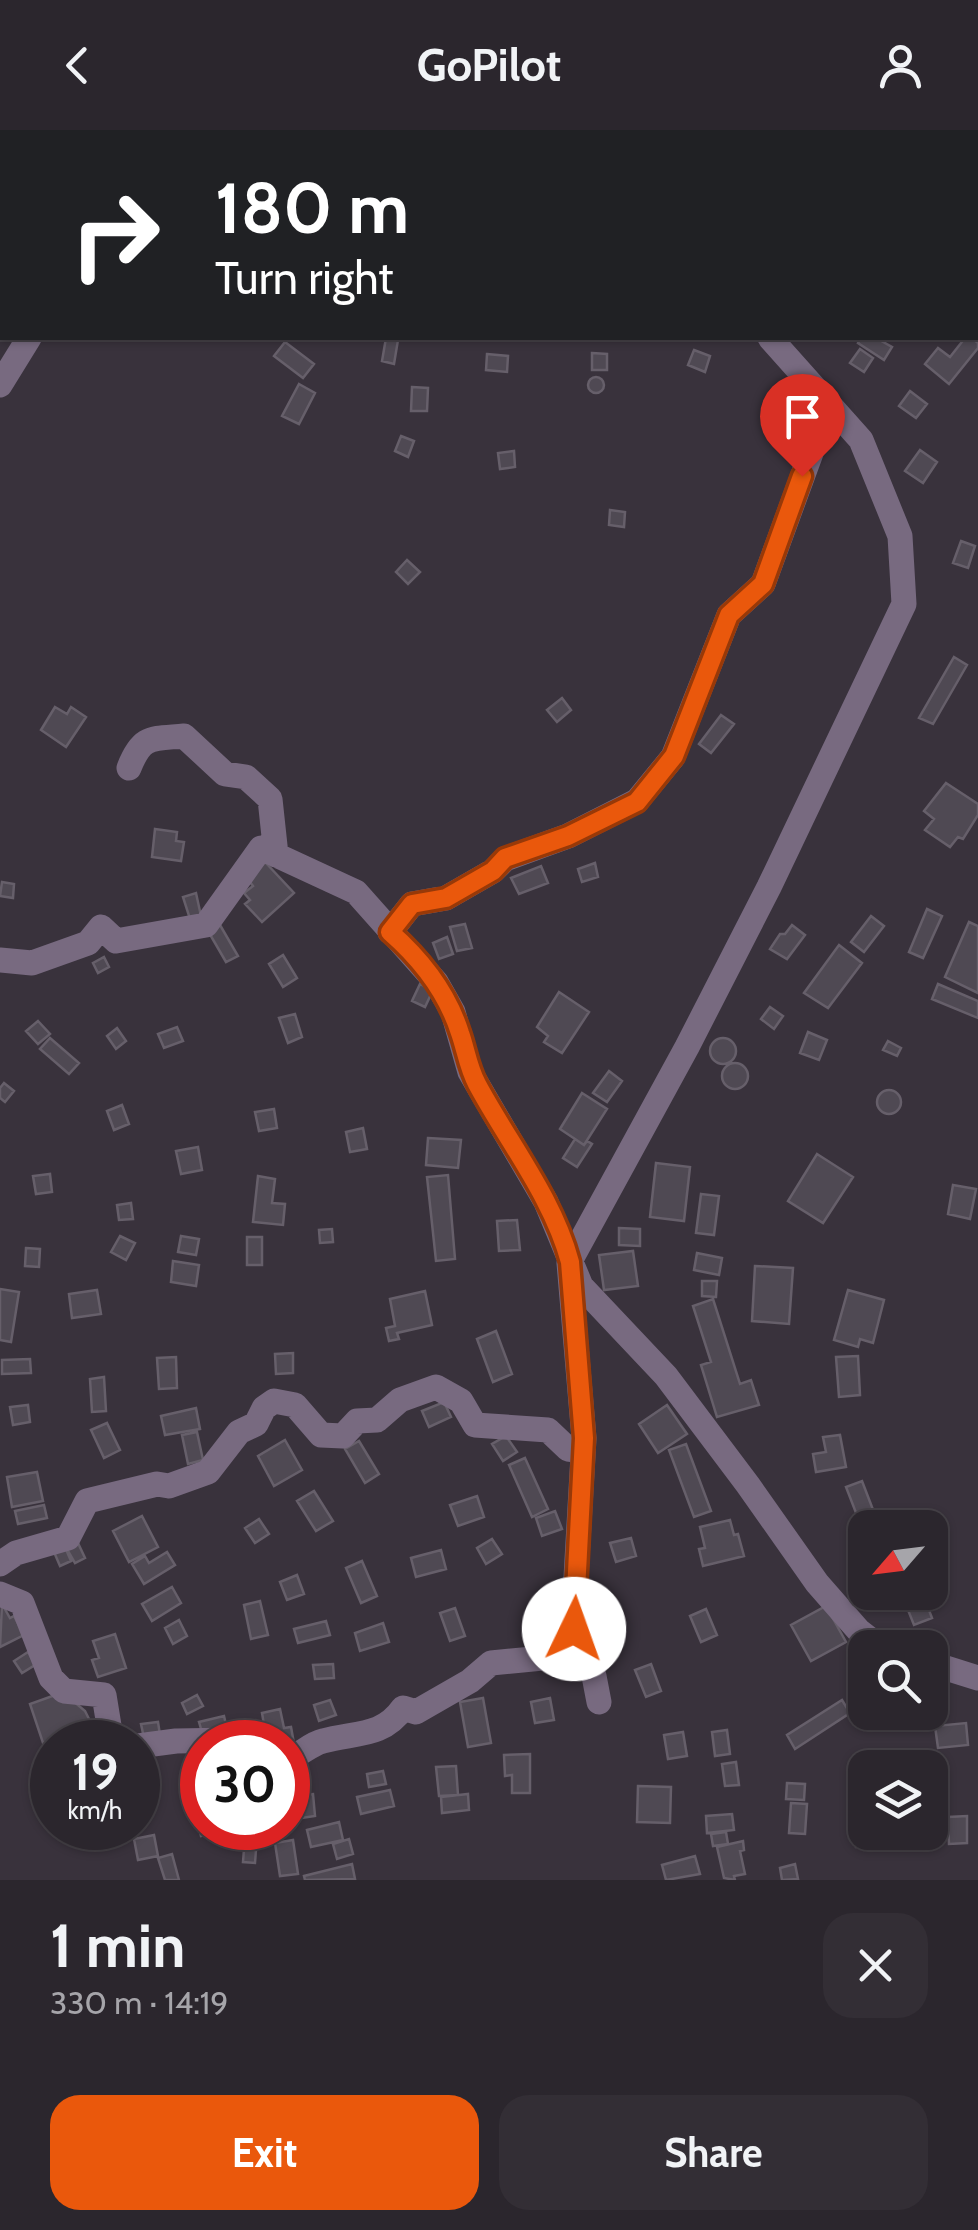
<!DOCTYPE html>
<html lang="en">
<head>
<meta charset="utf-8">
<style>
  :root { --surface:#2b262d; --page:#332e35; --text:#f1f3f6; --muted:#a6a5aa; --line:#474349; --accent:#ea580c }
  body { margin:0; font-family:Cabin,sans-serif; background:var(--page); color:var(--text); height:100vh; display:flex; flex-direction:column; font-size:38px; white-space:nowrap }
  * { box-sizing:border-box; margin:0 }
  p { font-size:32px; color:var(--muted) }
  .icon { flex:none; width:55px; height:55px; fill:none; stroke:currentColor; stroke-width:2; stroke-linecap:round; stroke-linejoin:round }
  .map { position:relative; height:1750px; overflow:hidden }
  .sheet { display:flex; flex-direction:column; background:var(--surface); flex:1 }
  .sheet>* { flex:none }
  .banner { position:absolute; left:0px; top:0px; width:980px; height:210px; box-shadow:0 2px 8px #0004,0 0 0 2px var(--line); background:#202124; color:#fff; overflow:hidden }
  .needle { width:65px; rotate:242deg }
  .tools { position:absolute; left:848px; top:1380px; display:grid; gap:20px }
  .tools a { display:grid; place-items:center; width:100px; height:100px; border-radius:20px; background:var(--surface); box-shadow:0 2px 8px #0004,0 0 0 2px var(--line); font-size:50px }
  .speed { position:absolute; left:30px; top:1590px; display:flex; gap:20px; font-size:50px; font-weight:700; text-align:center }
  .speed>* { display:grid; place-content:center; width:130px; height:130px; border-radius:50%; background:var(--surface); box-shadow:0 2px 8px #0004,0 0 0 2px var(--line); line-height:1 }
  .speed small { font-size:25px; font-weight:400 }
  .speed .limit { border:15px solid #d22; background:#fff; color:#111 }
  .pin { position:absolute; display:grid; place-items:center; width:85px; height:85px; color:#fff; margin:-102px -42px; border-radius:50% 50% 50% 0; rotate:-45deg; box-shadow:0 0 10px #0007 }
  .pin .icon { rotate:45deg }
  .me { position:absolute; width:110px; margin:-55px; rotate:3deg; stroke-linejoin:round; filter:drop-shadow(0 0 8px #0008) }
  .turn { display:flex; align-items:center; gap:35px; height:210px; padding:0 50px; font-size:45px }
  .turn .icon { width:130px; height:130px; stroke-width:2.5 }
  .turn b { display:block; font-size:70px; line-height:85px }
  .round { display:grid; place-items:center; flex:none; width:105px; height:105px; border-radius:30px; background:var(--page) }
  .head { display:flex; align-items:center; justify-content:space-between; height:170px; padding:0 50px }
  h1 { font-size:60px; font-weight:700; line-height:75px }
  .primary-button { display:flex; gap:20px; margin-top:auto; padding:20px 50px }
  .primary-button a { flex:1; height:115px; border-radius:30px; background:var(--accent); color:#fff; font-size:40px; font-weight:700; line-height:115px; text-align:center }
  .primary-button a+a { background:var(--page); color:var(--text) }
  header { display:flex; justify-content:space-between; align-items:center; height:130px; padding:0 50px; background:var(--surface); font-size:45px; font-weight:700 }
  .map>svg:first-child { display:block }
  .building { fill:#4f4953; stroke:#665f6a; stroke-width:2.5 }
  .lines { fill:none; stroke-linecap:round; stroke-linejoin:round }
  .street { stroke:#786a80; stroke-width:25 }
  .route-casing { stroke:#983908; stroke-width:25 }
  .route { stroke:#ea580c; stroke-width:18 }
</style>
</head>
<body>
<header><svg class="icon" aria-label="back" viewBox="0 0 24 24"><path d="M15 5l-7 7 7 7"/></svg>GoPilot<svg class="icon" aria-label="person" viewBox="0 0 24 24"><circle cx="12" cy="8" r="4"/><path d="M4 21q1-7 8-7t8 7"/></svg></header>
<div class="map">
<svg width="978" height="1750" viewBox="0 0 978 1750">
  <rect width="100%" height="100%" fill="#39323c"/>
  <!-- building -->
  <path class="building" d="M386 208 398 210 394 234 382 231Z
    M861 208H876L892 217 884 230 858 213Z
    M965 208H972L978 213V218L949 254 925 234 938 218 950 227Z
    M285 212 314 234 303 248 274 226Z
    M860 219 873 228 864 242 850 233Z
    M694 220 710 226 705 242 688 235Z
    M592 223 607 224V240H592Z
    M487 224 508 226 507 242 486 240Z
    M588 255a8 8 0 1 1 16 0a8 8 0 1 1-16 0Z
    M299 254 315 263 299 294 282 286Z
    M412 257 428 258 427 281H411Z
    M910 261 927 274 916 288 899 276Z
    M401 306 414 311 408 327 395 321Z
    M920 320 937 332 923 353 905 341Z
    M514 321 515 337 500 339 498 323Z
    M610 380 625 382 624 397 609 395Z
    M961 411 975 416 968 438 953 433Z
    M407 430 420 442 408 454 396 442Z
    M954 527 967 535 933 594 919 588Z
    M562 568 571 580 557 592 547 580Z
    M55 577 67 584 71 577 86 587 66 617 41 600Z
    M721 585 734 594 711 623 699 614Z
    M946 653 978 674V685L963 709 958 707 950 717 925 700 934 689 924 681Z
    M155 699 177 702 176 711 184 712 181 731 152 727Z
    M265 732 294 763 262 792 245 774 250 770 244 763 253 756 247 748Z
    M595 733 598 747 582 752 578 739Z
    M541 736 548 753 519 764 511 748Z
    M2 752 14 754 13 768 0 766Z
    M196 763 201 786 190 789 183 767Z
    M927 779 942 786 923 828 909 822Z
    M871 786 884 796 864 822 851 812Z
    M969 792 978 796V863L945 847Z
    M465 794 472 818 457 821 450 797Z
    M220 795 238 826 226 832 208 801Z
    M792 795 805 805 787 829 770 819 780 804H785Z
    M447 807 453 824 439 829 433 813Z
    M839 815 862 833 828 878 804 863Z
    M283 825 297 848 283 857 269 834Z
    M104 827 109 837 98 843 93 833Z
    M420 854 433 860 425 877 412 871Z
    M938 854 978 871V888L932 869Z
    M559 862 589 882 562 923 544 912 548 906 537 897Z
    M770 877 783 886 774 899 761 889Z
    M295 884 302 907 288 913 279 888Z
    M38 891 50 904 38 914 26 901Z
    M177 897 183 911 164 918 158 904Z
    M117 898 126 911 116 919 107 906Z
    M808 902 827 910 819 930 800 923Z
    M710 921a13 13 0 1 1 26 0a13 13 0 1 1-26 0Z
    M50 908 79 933 69 944 40 919Z
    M888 911 901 918 897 926 883 920Z
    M722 946a13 13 0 1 1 26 0a13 13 0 1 1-26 0Z
    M609 941 622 951 607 972 593 963Z
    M4 953 14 961 5 972 0 968V958Z
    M877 972a12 12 0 1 1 24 0a12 12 0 1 1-24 0Z
    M582 963 607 979 584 1015 560 999Z
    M122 975 129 994 114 1000 107 981Z
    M274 979 277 998 259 1001 255 982Z
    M363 998 367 1019 350 1022 346 1002Z
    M428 1008 461 1010 458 1038 426 1035Z
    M575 1009 584 1015 587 1011 592 1014 577 1037 563 1028Z
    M198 1017 202 1040 181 1044 176 1021Z
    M817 1024 853 1047 823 1093 788 1071Z
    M656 1033 690 1037 684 1091 650 1087Z
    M50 1044 52 1062 36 1064 33 1046Z
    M448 1045 455 1129 436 1131 427 1047Z
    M258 1046 275 1049 272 1073 285 1074 283 1095 253 1092Z
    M953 1055 976 1059 970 1089 948 1084Z
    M701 1064 719 1066 714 1105 696 1103Z
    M131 1073 133 1089 119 1090 117 1075Z
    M517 1090 520 1120 499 1121 497 1091Z
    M619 1098 640 1099V1116L619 1115Z
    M332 1099 333 1112 320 1113 319 1100Z
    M120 1106 135 1113 126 1130 111 1122Z
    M181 1106 199 1109 196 1125 178 1122Z
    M247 1107H262V1135H247Z
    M26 1118 40 1119 39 1137 25 1136Z
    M633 1121 638 1156 604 1160 599 1125Z
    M697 1123 722 1128 719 1145 694 1140Z
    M173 1131 199 1135 196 1156 171 1152Z
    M755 1136 793 1138 789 1194 752 1191Z
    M702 1151H717L716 1167 702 1166Z
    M0 1159 19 1162 11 1212 0 1210Z
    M97 1160 101 1184 72 1188 69 1164Z
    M848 1160 884 1170 873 1213 860 1209 858 1217 834 1210Z
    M425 1161 432 1195 397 1203 399 1209 389 1211 386 1198 395 1196 390 1169Z
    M713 1169 740 1254 751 1250 759 1275 717 1287 701 1235 711 1232 693 1176Z
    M496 1201 512 1244 493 1252 477 1209Z
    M293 1223V1243L276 1244 275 1224Z
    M858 1226 860 1265 839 1267 836 1227Z
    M176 1227 177 1258 159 1259 157 1228Z
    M30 1229 31 1243 2 1244V1230Z
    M104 1247 106 1281 92 1282 90 1249Z
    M444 1272 451 1287 429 1297 422 1281Z
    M28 1275 30 1292 13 1295 10 1277Z
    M667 1275 687 1304 658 1323 639 1294Z
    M196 1278 200 1299 165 1305 161 1286Z
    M107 1293 120 1320 104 1328 91 1300Z
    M197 1302 203 1330 188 1334 182 1305Z
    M840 1305 846 1337 816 1342 813 1324 826 1322 823 1307Z
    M506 1306 517 1322 503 1331 492 1314Z
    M285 1310 302 1340 274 1356 258 1326Z
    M359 1311 379 1344 365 1353 345 1319Z
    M686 1314 711 1381 694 1387 669 1320Z
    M525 1328 548 1379 532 1387 509 1335Z
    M37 1342 43 1371 12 1377 7 1347Z
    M862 1351 880 1398H865V1406L846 1357Z
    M314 1361 333 1391 316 1401 297 1371Z
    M477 1366 484 1387 458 1396 450 1375Z
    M44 1375 47 1388 18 1394 15 1381Z
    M555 1381 562 1399 542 1406 536 1388Z
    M142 1386 158 1417 129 1432 113 1401Z
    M259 1389 269 1404 255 1413 245 1398Z
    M730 1390 734 1405 738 1404 744 1426 703 1436 699 1419 705 1418 700 1397Z
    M631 1408 636 1426 616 1432 610 1413Z
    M492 1409 502 1424 486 1434 477 1418Z
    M78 1413 85 1428 75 1433 67 1419Z
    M65 1417 71 1431 60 1436 54 1422Z
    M441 1420 446 1439 416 1447 411 1428Z
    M167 1422 175 1435 144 1454 132 1434 145 1426 149 1433Z
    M362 1431 377 1466 361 1473 346 1438Z
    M297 1445 304 1464 287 1470 280 1452Z
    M172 1457 181 1473 152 1491 142 1474Z
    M887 1462H922L932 1488 914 1495 902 1465 890 1470Z
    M260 1471 268 1505 251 1509 244 1475Z
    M2 1474 10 1488 14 1486 24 1505 0 1517Z
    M826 1476 846 1512 811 1531 791 1495Z
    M455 1478 465 1506 450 1511 440 1483Z
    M706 1479 717 1505 701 1512 690 1486Z
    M179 1490 187 1506 173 1514 165 1498Z
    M326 1491 330 1505 298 1513 294 1499Z
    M383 1493 389 1512 360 1521 355 1503Z
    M115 1504 126 1538 98 1547 92 1530 99 1528 93 1511Z
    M28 1522 35 1535 22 1543 14 1531Z
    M333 1534 334 1548 315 1549 313 1535Z
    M651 1534 661 1561 646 1567 635 1540Z
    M58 1564H65L85 1581 92 1595 43 1613 30 1574Z
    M197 1565 203 1576 187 1584 182 1573Z
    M483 1568 491 1613 468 1617 460 1572Z
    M550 1568 554 1590 535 1593 531 1572Z
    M330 1570 336 1585 319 1591 314 1575Z
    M842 1570 850 1583 795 1619 787 1605Z
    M280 1579 284 1598 291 1597 295 1619 288 1620V1612H267L262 1583Z
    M224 1586 228 1603 204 1609 199 1592Z
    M158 1592 160 1605 144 1608 141 1594Z
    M966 1593 968 1615 938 1618 935 1596Z
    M727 1600 730 1624 715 1626 712 1602Z
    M683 1602 687 1626 668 1629 664 1605Z
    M530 1624V1663H512V1645L505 1646 504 1625Z
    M736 1632 739 1655 725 1656 722 1634Z
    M456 1636 458 1665 439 1666 436 1637Z
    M383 1641 386 1654 369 1657 367 1644Z
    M184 1650H193L194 1664 185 1665Z
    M787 1653 805 1654 804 1670 786 1669Z
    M638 1656 671 1657 670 1693 637 1692Z
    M390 1660 394 1676 361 1684 357 1667Z
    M313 1664 315 1686 301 1688 298 1665Z
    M468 1664 469 1680 442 1683 441 1667Z
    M791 1673 807 1674 805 1704 789 1703Z
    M732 1684 734 1700 707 1703 706 1686Z
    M865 1684V1702H868L870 1716 856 1717 852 1686Z
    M967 1686V1713L949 1714 948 1687Z
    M202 1688V1698H215L216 1703 201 1706 197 1689Z
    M339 1692 343 1710 311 1717 307 1700Z
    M930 1695 931 1709 917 1711 916 1702H930Z
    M726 1702 728 1714 713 1716 711 1704Z
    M154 1705 158 1726 138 1730 134 1709Z
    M349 1709 353 1724 337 1729 333 1714Z
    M293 1710 298 1744 280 1746 275 1713Z
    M743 1711 744 1720 740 1721 745 1744 734 1746 735 1750 724 1748 717 1717Z
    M244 1719 256 1720 255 1733 243 1732Z
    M172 1724 179 1750H165L158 1728Z
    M695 1726 700 1744 666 1750 662 1735Z
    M352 1734 355 1749 305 1750 304 1746Z
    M795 1734 798 1749 782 1750 780 1738Z"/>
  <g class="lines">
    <!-- street -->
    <path class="street" d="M256 2 259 0
      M0 255 29 208
      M129 638C142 605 151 609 184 606L225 644 246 647 270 669 276 725
      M390 802 412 774 446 768 493 741 505 729 568 706 637 671 673 627 729 485 763 454 829 274
      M0 830 32 833 88 813 101 797 116 811 206 795 261 718 356 762 436 852 453 882 470 942 546 1072 581 1156 666 1246 748 1355 817 1453 859 1501 881 1518
      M0 1434 16 1423 68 1408 87 1371 157 1354 169 1356 208 1342 239 1302 256 1294 264 1278 274 1271 295 1275 321 1305 343 1306 357 1291 377 1290 400 1270 436 1257 461 1271 475 1295 548 1300 568 1319 583 1321
      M0 1464 22 1473 51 1548 64 1561 104 1565 111 1608 122 1612
      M930 1533 978 1548
      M599 1572 594 1546 573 1499 584 1308 569 1133 687 917 769 757 904 474 900 406 861 310 770 208
      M138 1616 176 1611 233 1610 235 1612
      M288 1629C301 1625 310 1614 323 1611 354 1602 382 1608 403 1578L416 1582 470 1551 491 1533 584 1524"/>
  </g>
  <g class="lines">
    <defs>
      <path id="route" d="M574 1499 584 1308 570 1132C553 1068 508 1012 477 954 468 937 466 920 460 903 447 862 422 830 390 802L412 774 446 768 493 741 505 728 568 706 637 672 674 626 729 485 763 454 802 346"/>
    </defs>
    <!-- route casing -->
    <use href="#route" class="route-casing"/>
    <!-- route -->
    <use href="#route" class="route"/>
  </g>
</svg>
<div class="tools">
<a><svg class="needle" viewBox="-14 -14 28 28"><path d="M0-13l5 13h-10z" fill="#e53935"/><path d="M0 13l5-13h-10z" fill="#a6a5aa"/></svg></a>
<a><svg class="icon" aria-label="search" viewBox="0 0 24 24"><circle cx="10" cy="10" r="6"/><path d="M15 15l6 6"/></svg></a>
<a><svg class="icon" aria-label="layers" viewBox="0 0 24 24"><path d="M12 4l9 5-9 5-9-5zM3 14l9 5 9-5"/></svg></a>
</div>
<div class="speed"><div>19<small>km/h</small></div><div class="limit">30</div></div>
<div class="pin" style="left:802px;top:346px;background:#d93025"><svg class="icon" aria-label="arrive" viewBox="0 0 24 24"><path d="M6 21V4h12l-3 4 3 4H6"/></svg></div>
<svg class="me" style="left:574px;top:1499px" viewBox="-20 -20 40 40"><circle r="19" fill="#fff"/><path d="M0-13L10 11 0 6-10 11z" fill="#ea580c"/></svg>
<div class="banner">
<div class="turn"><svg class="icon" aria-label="right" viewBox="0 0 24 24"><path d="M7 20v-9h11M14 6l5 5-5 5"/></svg><div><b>180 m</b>Turn right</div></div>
</div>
</div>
<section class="sheet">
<div class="head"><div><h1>1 min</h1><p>330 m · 14:19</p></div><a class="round"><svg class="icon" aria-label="close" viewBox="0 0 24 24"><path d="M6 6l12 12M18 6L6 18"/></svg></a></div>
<div class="primary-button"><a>Exit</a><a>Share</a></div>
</section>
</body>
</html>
